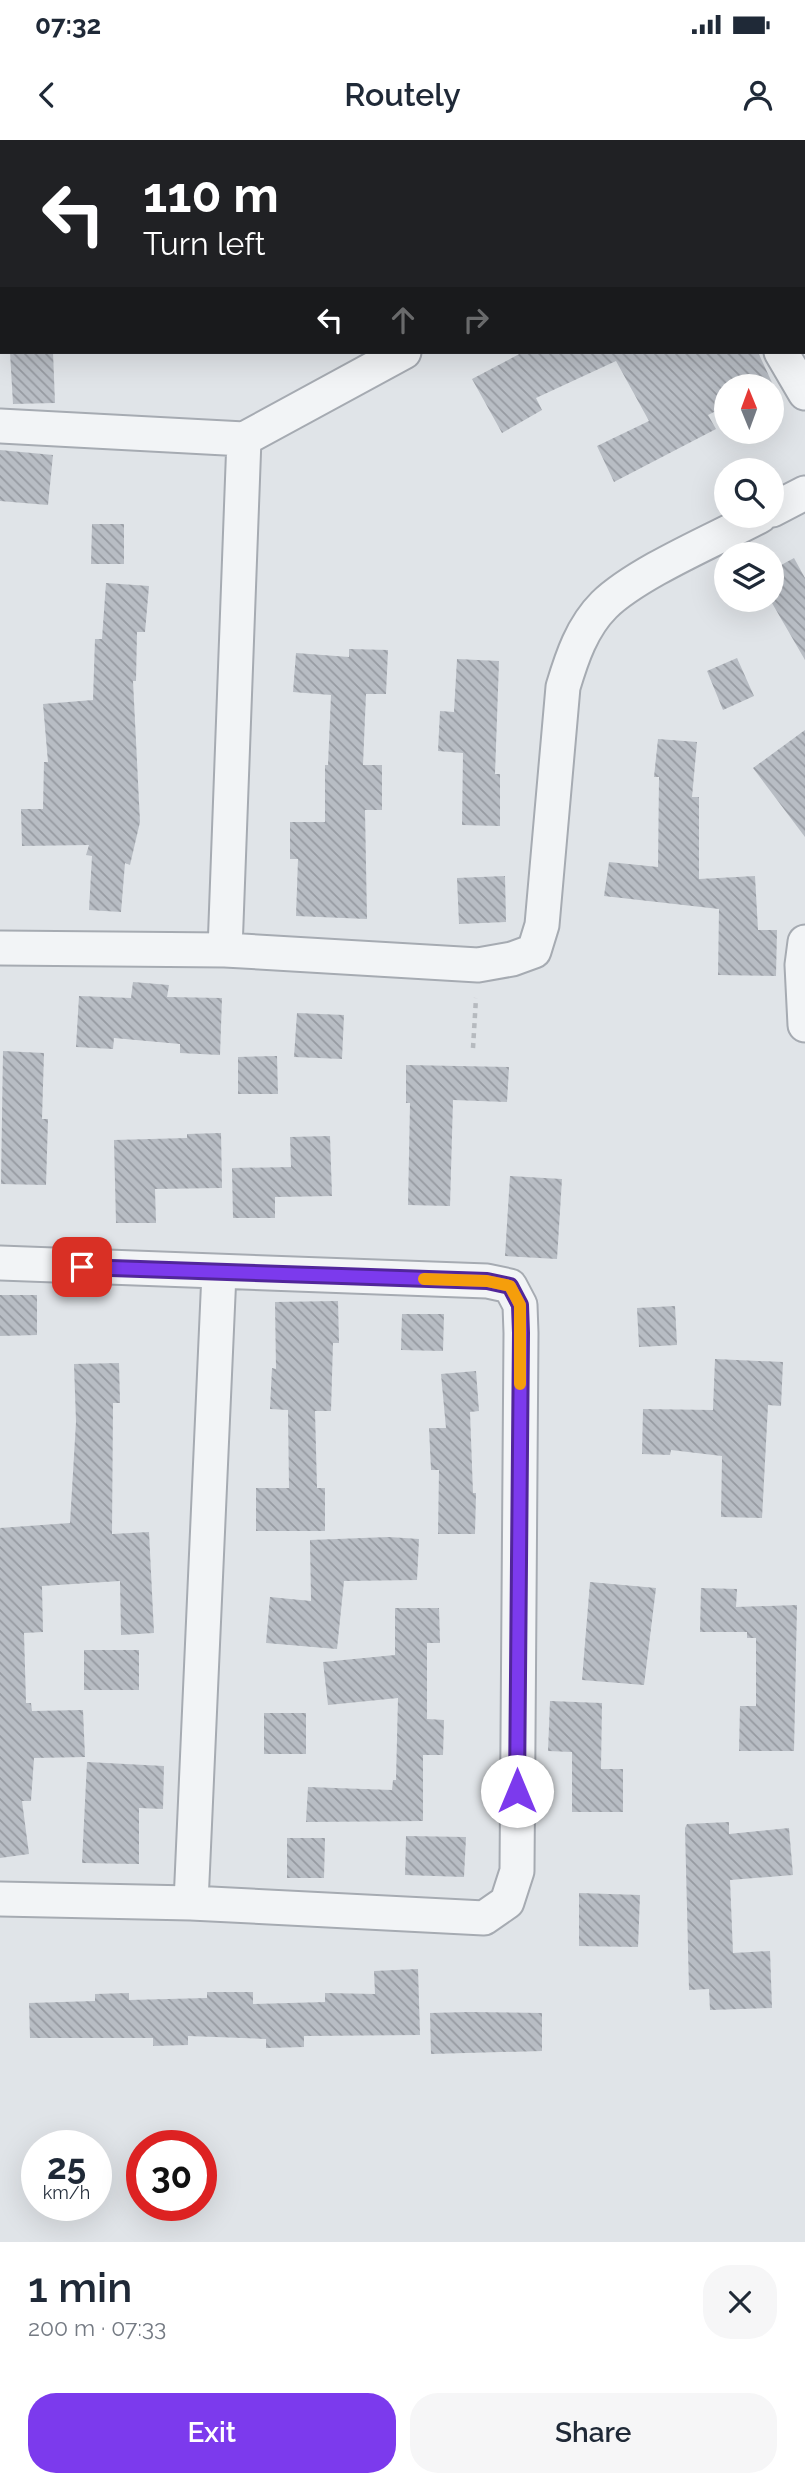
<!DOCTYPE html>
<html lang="en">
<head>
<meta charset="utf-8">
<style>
  :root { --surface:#fff; --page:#f6f6f7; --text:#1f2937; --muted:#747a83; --accent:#7c3aed }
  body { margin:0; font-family:Raleway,sans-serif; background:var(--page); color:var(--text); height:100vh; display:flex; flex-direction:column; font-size:26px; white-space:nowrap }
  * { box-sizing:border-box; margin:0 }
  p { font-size:23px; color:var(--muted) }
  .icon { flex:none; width:38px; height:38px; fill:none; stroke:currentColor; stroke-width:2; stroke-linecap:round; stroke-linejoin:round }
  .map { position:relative; height:2102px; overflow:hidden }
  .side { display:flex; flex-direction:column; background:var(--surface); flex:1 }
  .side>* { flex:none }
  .top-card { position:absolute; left:0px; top:0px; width:805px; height:214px; box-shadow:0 7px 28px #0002; background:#202124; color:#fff; overflow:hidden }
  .needle { width:46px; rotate:359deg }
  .buttons { position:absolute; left:714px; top:234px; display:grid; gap:14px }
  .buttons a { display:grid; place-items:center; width:70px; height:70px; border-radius:50%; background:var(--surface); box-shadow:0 7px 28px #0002; font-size:35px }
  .speed { position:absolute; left:21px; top:1990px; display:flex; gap:14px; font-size:35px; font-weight:700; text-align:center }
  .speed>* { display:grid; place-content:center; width:91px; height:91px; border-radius:50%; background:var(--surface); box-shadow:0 7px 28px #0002; line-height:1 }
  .speed small { font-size:18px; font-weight:400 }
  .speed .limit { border:10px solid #d22; background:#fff; color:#111 }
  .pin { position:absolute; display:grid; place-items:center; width:60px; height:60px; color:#fff; margin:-30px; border-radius:14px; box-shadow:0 4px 10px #0006 }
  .me { position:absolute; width:77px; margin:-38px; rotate:0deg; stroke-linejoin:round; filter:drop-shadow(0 0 5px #0008) }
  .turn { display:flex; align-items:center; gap:24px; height:147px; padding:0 28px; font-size:32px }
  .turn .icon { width:91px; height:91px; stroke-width:2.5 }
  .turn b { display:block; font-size:49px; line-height:60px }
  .lanes { display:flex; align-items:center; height:66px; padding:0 28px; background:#0003; justify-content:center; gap:35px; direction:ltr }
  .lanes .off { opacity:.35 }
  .round { display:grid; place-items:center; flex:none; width:74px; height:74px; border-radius:28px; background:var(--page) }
  .summary { display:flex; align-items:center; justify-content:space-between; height:119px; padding:0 28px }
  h1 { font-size:42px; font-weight:600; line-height:52px }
  .primary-button { display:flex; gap:14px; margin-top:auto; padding:14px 28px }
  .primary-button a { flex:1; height:80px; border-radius:28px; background:var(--accent); color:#fff; font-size:28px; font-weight:600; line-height:80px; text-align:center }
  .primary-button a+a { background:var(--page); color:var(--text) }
  .status { display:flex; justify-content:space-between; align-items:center; height:49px; padding:0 35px; background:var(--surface); direction:ltr }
  .status svg { height:19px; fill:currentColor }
  header { display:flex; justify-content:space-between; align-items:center; height:91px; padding:0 28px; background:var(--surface); font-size:32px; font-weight:600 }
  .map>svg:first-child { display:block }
  .building { fill:url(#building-back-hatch) }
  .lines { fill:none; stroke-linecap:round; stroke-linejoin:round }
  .street-casing { stroke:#a6abb2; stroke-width:37 }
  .path { stroke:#b6babf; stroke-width:4.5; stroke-dasharray:5 5; stroke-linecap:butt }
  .street { stroke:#f2f4f6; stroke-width:33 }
  .route-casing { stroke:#51269a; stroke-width:18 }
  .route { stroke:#7c3aed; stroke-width:12 }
  .slow { stroke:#f59e0b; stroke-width:12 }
</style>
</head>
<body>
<div class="status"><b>07:32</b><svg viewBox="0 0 49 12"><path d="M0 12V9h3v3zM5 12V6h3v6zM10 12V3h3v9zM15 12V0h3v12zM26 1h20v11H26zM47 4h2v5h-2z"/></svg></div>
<header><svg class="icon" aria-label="back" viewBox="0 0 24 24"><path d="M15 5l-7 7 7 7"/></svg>Routely<svg class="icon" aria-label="person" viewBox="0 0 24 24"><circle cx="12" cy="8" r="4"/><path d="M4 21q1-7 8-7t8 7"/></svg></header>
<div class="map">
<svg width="805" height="2102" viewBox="0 0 805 2102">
  <defs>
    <pattern id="building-back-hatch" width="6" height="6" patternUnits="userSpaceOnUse" patternTransform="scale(1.75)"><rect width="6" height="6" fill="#b8bdc4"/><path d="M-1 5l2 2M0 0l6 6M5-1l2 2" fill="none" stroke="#969aa1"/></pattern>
  </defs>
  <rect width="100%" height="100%" fill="#e0e4e8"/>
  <!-- building -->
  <path class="building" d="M10 212H53L55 263 13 264Z
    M523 212H758L774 247H726V266L708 275 716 289 614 342 597 306 649 281 616 221 536 258 542 270 502 293 472 239Z
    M0 310 53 315 48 365 0 361Z
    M92 384H124V424H91Z
    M794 418 805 438V520L772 463V430Z
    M106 443 149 446 145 492H137L136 541H133L140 682 130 725 125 723 121 772 89 770 92 716 86 715 89 705 22 706 21 669H43L44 622H48L43 564 93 560 95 499H102Z
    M349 509 388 510 386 554H366L363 625H382V670H365L367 779 296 776 298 719H290V682H325V625H328L331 555 293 552 296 513 349 517Z
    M737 518 754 556 723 570 707 531Z
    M457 519 499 521 495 634H500V686L462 685 463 613 438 611 440 571 454 572Z
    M805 590V697L753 628Z
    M658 599 697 602 692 657H699V739L755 736 758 790H777L776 836 718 835 719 769 604 756 609 722 658 727 659 637H654Z
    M505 736 506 782 459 784 457 738Z
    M133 842 169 845 167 857 222 858 220 915 180 913V904L114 898 113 909 76 907 79 856 131 858Z
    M297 873 344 875 342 919 294 917Z
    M3 911 44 913 42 979H48L46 1045 1 1044Z
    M277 916 278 954H238V917Z
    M406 925 509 927 507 962 453 960 450 1066 408 1065 410 963H406Z
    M221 993 222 1048 155 1049 156 1083H116L114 1000 187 998V994Z
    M330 996 332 1056 275 1057V1078H233L232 1028 291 1027 290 997Z
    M510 1036 562 1039 557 1119 505 1116Z
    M0 1155H37V1195L0 1196Z
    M338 1161 339 1203H333L331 1271H315L317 1348H325V1391H256V1348H289L288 1270 270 1269 272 1228 276 1229 275 1162Z
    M675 1166 677 1205 639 1207 637 1168Z
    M402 1174H444L443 1211 401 1210Z
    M715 1219 783 1222 781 1266 768 1265 762 1378 721 1377 722 1316 671 1310 670 1315 642 1314 643 1269 713 1270Z
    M119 1223 120 1263H113L112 1394 149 1392 154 1493 121 1495 120 1441 42 1446 43 1492 24 1493 26 1563H31L32 1571 83 1570 85 1617 34 1618 31 1661H22L29 1714 0 1718V1388L70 1383 76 1282 74 1224Z
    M476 1231 479 1271 470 1272 473 1353H476L475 1394H438L439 1330H431L429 1288H446L441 1234Z
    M389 1397 419 1399 417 1440 344 1441 337 1509 266 1503 270 1457 311 1461 310 1400Z
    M590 1442 656 1448 644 1545 582 1540Z
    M701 1448 737 1449 736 1467 797 1465 794 1611H739L740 1566H756V1498H747V1492H700Z
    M395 1468H439L440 1503H427V1579L444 1580 443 1615H423V1681L306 1682 308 1647 392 1650 393 1640H396L398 1558 328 1565 323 1522 395 1515Z
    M84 1510H139V1550H84Z
    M550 1561 602 1563 601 1629H623V1672H572V1612L548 1611Z
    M264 1573H306V1614H264Z
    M87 1622 164 1626 163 1669 139 1668V1724L82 1723Z
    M729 1682V1694L789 1688 793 1735 730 1740 733 1813 770 1811 772 1868 710 1870 709 1849 689 1850 685 1688 687 1684Z
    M406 1696 466 1697 464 1737 405 1735Z
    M287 1698H325L324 1738H287Z
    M579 1753 640 1755 638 1807 579 1806Z
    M418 1829 420 1895 304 1896V1907L266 1908V1899L188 1896V1905L153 1906V1898H30L29 1863 95 1861V1854L129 1853V1860L207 1858V1852H253V1864L325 1862V1853L375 1854 374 1831Z
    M469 1872 542 1873V1911L431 1914 430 1873Z"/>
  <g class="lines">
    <defs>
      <path id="street" d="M781 212 805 253
        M0 286 244 299 404 212
        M772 370 805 353
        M805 802 802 825 805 885
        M0 808 225 810 478 825 512 819 534 811 542 785 563 547C572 517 582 487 604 465 638 432 717 399 760 376
        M225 810 244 299
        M0 1123 487 1141 510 1146 520 1165 521 1193 517 1731 507 1762 484 1778 191 1763 0 1759
        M191 1763 219 1133"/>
    </defs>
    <!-- street casing -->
    <use href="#street" class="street-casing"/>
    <!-- path -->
    <path class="path" d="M473 908 476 858"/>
    <!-- street -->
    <use href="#street" class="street"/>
  </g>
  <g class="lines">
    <defs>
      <path id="route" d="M82 1127 487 1141 510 1146 520 1165 521 1193 517 1651"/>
    </defs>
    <!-- route casing -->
    <use href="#route" class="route-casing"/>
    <!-- route -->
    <use href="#route" class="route"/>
    <!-- slow -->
    <path class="slow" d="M424 1139 487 1141 510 1146 520 1165V1244"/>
  </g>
</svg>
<div class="buttons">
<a><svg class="needle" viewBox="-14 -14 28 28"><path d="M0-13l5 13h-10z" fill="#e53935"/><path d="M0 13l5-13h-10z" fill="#747a83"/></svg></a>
<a><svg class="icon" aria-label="search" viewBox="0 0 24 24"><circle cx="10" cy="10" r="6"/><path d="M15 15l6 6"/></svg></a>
<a><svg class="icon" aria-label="layers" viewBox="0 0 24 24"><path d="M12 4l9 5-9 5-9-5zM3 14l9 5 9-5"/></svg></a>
</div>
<div class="speed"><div>25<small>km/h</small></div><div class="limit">30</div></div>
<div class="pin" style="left:82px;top:1127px;background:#d93025"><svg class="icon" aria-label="arrive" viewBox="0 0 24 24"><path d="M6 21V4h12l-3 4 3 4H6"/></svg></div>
<svg class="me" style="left:517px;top:1651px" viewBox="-20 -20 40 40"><circle r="19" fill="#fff"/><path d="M0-13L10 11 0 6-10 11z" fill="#7c3aed"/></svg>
<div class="top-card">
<div class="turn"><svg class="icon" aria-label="left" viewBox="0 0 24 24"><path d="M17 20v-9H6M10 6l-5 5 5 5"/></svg><div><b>110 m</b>Turn left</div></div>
<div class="lanes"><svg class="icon" aria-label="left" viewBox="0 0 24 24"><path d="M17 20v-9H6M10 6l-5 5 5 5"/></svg><svg class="icon off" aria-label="ahead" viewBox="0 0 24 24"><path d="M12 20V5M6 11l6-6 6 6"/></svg><svg class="icon off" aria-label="right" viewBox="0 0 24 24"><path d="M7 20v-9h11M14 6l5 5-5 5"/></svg></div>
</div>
</div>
<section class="side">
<div class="summary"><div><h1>1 min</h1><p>200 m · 07:33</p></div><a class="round"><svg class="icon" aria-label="close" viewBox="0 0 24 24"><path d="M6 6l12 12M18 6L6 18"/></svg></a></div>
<div class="primary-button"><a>Exit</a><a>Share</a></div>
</section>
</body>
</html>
